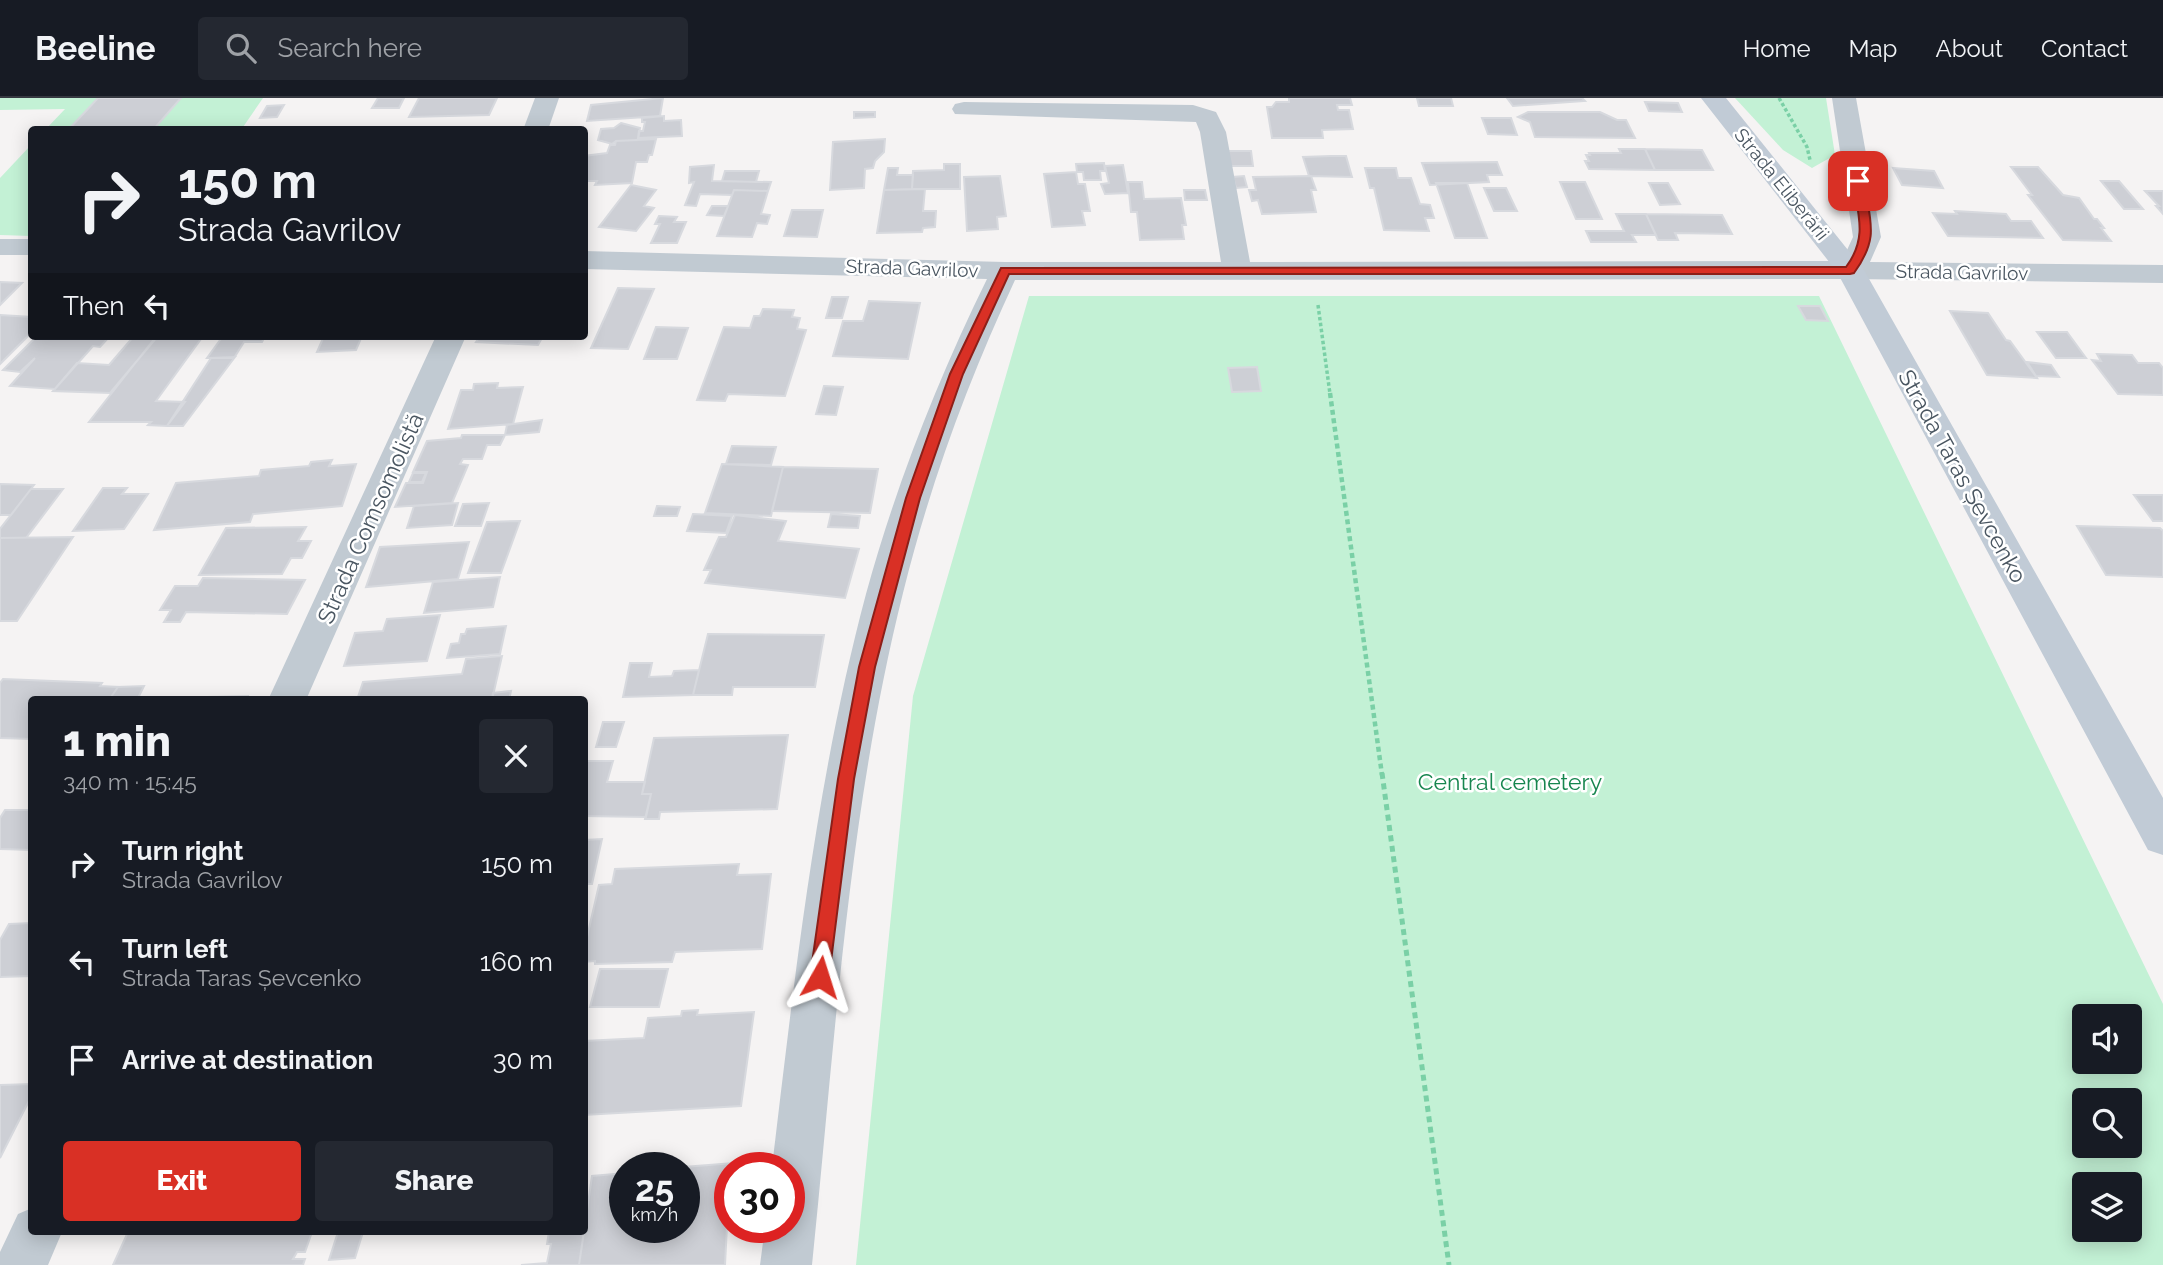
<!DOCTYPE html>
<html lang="en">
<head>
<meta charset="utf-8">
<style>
  :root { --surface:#171b24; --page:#242831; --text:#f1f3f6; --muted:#9ea1a6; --line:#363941; --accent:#d93025 }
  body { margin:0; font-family:Raleway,sans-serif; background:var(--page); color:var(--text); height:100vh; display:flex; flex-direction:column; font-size:26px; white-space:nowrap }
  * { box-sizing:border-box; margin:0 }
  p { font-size:23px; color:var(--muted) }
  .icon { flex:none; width:38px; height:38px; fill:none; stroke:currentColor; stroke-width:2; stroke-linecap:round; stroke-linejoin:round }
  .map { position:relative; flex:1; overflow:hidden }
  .drawer { position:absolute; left:28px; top:598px; width:560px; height:539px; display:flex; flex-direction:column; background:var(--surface); border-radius:7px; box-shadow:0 4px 18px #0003 }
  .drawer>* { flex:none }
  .hud { position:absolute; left:28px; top:28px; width:560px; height:214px; border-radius:7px; box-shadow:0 4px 18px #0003; background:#171b24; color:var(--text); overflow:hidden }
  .controls { position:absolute; left:2072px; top:906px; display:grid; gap:14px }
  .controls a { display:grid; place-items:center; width:70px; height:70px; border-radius:7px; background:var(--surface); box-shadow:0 4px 18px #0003; font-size:35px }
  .speed { position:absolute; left:609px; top:1054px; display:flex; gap:14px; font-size:35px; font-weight:700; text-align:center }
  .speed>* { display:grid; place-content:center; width:91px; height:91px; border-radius:50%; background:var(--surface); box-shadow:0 4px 18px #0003; line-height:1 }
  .speed small { font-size:18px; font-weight:400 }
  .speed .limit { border:10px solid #d22; background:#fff; color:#111 }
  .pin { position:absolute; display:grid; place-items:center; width:60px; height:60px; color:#fff; margin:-30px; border-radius:14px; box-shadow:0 4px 10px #0006 }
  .me { position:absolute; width:77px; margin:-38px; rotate:6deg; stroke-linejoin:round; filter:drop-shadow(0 0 5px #0008) }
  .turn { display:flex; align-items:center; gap:24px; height:147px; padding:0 35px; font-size:32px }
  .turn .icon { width:91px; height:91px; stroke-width:2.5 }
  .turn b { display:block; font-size:49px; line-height:60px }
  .then { display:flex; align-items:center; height:66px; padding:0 35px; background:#0003; gap:14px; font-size:26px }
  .round { display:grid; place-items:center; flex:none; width:74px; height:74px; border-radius:7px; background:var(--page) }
  .summary { display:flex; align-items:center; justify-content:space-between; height:119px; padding:0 35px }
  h1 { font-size:42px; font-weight:800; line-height:52px }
  .cta { display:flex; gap:14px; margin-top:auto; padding:14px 35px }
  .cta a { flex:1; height:80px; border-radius:7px; background:var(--accent); color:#fff; font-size:28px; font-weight:800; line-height:80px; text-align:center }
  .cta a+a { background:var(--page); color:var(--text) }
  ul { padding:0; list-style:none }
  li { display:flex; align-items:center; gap:21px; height:98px; padding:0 35px }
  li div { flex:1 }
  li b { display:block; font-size:26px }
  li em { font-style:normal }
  header { display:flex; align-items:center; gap:42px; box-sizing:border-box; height:98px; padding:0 35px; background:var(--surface); border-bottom:2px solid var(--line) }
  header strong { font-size:33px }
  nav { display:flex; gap:38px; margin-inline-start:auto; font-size:24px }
  .search { width:490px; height:63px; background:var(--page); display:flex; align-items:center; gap:18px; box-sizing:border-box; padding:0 24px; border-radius:7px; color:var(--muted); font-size:26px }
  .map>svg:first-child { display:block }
  .green { fill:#c3f1d5; fill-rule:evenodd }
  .building { fill:#cdcfd5; stroke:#d7d9de; stroke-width:2 }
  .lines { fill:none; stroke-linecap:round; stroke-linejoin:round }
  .path-far2 { stroke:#7ad0a6; stroke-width:3.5; stroke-dasharray:3.5 2.5; stroke-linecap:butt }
  .path-far1 { stroke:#7ad0a6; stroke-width:4.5; stroke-dasharray:5 3.5; stroke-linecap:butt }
  .path { stroke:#7ad0a6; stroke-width:5; stroke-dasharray:6 4.5; stroke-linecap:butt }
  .street { fill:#c1cad2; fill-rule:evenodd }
  .secondary { fill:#c1cbd6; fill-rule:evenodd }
  .route { fill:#d93025; stroke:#8d1f18; stroke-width:2 }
  .labels { text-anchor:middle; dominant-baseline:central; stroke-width:5; stroke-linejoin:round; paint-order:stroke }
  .far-street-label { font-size:19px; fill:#4a5661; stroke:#fff }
  .street-label { font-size:23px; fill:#4a5661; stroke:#fff }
  .park-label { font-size:23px; fill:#17864f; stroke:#fff }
</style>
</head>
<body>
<header>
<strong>Beeline</strong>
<div class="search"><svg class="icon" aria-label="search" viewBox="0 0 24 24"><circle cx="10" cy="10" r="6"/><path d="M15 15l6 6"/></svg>Search here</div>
<nav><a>Home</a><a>Map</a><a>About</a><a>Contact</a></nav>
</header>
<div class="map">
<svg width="2163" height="1167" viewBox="0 0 2163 1167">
  <rect width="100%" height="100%" fill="#f5f3f3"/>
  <!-- green -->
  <path class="green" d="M0 0H263L241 32 46 31 65 11 0 12Z
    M1735 0H1826L1835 57 1812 70 1783 52Z
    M31 47V138L0 137V80Z
    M1029 198H1819L2163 906V1167H856L913 598ZM2084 919H2130V964H2084ZM2084 1003H2130V1048H2084ZM2084 1087H2130V1132H2084Z"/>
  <!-- building -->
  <path class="building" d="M98 0H181L153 32H68Z
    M378 0H404L399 10H372Z
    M419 0H497L489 17 409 19Z
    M663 0 660 18 587 23 591 7Z
    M1289 0H1350L1352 7H1337L1338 12H1349L1353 31 1322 32 1323 40H1272L1267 9H1272L1276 4H1289Z
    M1417 0H1451L1453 8H1419Z
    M1507 0H1582L1585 3 1513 8Z
    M1645 4 1678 5 1682 14 1649 13Z
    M284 7 277 19 260 20 267 8Z
    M854 14H875V19L854 20Z
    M1528 14H1600L1617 22H1626L1635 40 1535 39 1530 24 1518 19Z
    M664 18V23L681 22 682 38 638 40 639 33H643L645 24H642V20Z
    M1482 20H1511L1517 37 1488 36Z
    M621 25 640 30 638 42 616 43 612 46 598 42 601 31 614 30Z
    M656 41 652 57H649L647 64H636L632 85 595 87 597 83H584V58L607 55 610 47H615L616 43Z
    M885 41 884 54 875 63 873 70 865 71 864 90 830 92 833 44Z
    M1619 51H1645L1655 72 1589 71 1585 63H1589L1586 57H1590L1589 55H1621Z
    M1645 51 1702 52 1713 72H1655Z
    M1228 53H1251L1253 68H1230Z
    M1331 58H1346L1352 79 1309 78 1303 59Z
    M1497 64 1502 77H1487L1489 84 1430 87 1422 65Z
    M1104 65 1105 73H1100L1101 82H1084L1083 74H1077L1076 66Z
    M944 66H960V91H912L913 73 944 72Z
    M714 67 712 83 771 84 768 93 734 92 732 97 700 96 696 108 685 107 694 84 689 85 690 69Z
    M1123 67 1128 95 1105 96 1101 86 1109 85 1105 68Z
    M2011 69H2038L2063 97 2079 100 2094 121H2097L2104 130H2101L2111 143 2063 142 2028 97H2032Z
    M888 70H898L897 77H913L912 91 884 92Z
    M1365 70H1396L1398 80H1411L1420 106 1430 107 1434 120H1425L1429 133 1384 132 1374 90H1370Z
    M1893 70 1934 73 1943 90 1902 87Z
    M725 73H759L756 84 722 83Z
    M1076 74 1078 86H1085L1090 113H1082L1085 127 1052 129 1044 76Z
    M1000 78 1006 118 997 119 998 131 967 133 964 79Z
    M1244 78 1247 89 1236 90 1233 79Z
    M1311 78 1316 92H1311L1316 114 1262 116 1258 102 1252 103 1249 92H1256L1253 79Z
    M2101 83H2119L2143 111H2124Z
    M1128 84H1142L1144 101 1181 100 1186 127H1182L1184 141 1140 142 1137 114H1131Z
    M1560 84H1585L1602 121H1576Z
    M1436 85H1467L1487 140H1455Z
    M1649 85H1668L1680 106 1660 107Z
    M631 87 656 92 644 108 654 110 636 133 599 129Z
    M1484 90H1506L1517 113H1494Z
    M925 91 923 113H936L935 129 923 130 922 134 877 135 884 92Z
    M734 92 768 93 761 116 770 117 767 126 757 125 752 139 717 138Z
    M1184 92H1205L1207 102H1185Z
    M2145 93H2163V116L2156 108H2159Z
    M712 108H728L724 118 707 117Z
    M792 112H823L817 139 784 138Z
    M1955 113 2006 116 2011 123H2031L2043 140 1948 138 1933 115 1957 116Z
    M1616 116H1646L1656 137H1632L1636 144H1591L1586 133H1624Z
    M1646 116 1722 117 1732 136 1675 135 1678 142H1658Z
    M659 118 677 119 674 124H686L677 145H651L660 126H655Z
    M0 184 22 185 0 207Z
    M618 190 654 191 628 251 591 250Z
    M832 199H848L842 220H826Z
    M869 203 920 205 908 261 833 258 843 223H863Z
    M1798 208H1820L1828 223 1806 222Z
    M763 211 794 212 792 219 800 220 797 231 806 232 785 298 728 296 725 303 697 302 724 229 750 230 754 218H760Z
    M1950 213 1988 215 2006 242 2010 243 2037 280 1987 277Z
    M0 217 32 219V234L0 266Z
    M656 229 688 230 677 261H644Z
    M2037 234H2067L2086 260H2056Z
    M37 238H110L100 249 93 248 55 291 10 288 35 260 20 274 3 272Z
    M134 238H158L110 295 53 293 77 265 109 267Z
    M158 238H203L201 241 157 240Z
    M223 238H265L262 244H244L234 260H207Z
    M324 238H362L356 252 317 254Z
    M480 238H543L538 247 476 244Z
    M155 240 201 241 156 303 185 304 167 328 148 327 151 324H89Z
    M2097 256 2132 257 2138 265H2159L2163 270V297L2118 296 2092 262 2101 263Z
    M235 259 183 328H167L211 260Z
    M2027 264 2051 267 2059 279 2036 278Z
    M1257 269 1261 293 1232 294 1228 270Z
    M498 285 497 290 523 289 513 326 448 331 461 292H473L474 286Z
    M824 288 843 289 836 317 816 316Z
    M542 322 539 334 505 337 507 327Z
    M462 337H505L500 347H487L482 361H463L460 366 468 367 452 405 395 409 406 385H423L427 374H413L427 343 461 340Z
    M732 348 776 349 771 367 726 366Z
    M332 362 329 368 356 366 342 408 253 416 250 424 154 432 176 385 259 378 261 372 309 368 311 364Z
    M722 366 783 369 771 418 705 415Z
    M783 369 878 371 870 415 772 413Z
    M413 375H426L422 384H409Z
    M0 386 34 387 11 417H0Z
    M103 390H127L122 396H148L124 431 73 433Z
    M31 391H63L26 440H0V431Z
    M2134 397H2163V423H2153Z
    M458 405 452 427 407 430 414 408Z
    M489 405 481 428H455L463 406Z
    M657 408 680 409 677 418H654Z
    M693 416 732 418 726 435 687 433Z
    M831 416 860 418 858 430 828 429Z
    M735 417 786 423 778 443 859 451 845 500 705 485 711 472H704L719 439H726Z
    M520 423 501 475H468L487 424Z
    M2077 428 2160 430 2163 433V479L2106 477Z
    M306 429 298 443H311L302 460H291L282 476 199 477 226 430Z
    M73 439 17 523H0V440Z
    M469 444 458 481 366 489 380 449Z
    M500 479 493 509 424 515 433 484Z
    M203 480 305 482 287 516 186 514 180 524H164L171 512H160L175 488H198Z
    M440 517 427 563 344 568 355 535 383 533 387 521Z
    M506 528 500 556 447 560 451 546 459 545 461 536H465L467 531Z
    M708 536 824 537 815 589H733L732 597H693Z
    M502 558 492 602H357L363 584 462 576 466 561Z
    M630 565H652L649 579 672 578 674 573 699 572 693 597 623 599Z
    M3 581 102 585 100 588 118 589 109 602H32V641L0 640V585Z
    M144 588 137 602H109L118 589Z
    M511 593 509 602H492L493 595Z
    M248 598 247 602H165V600Z
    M603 624H624L616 649H596Z
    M788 637 777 711 660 714 659 721H645L651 696H642L654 640Z
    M587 663H613L607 684H645L642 696H651L646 719 584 718V674Z
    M5 712H32V752L0 751V720Z
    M602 741 592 786H584V742Z
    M739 766 737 777 771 776 762 851 675 854 672 864 595 866V863L584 864V852L599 787 612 786 615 771Z
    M32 825V878L0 879V842L9 826Z
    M600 871H668L659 909H590Z
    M698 912 697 917 754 914 741 1008 584 1017V943L644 940 648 920 681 918 682 913Z
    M32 986V997L0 1060V987Z
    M733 1065V1069H730L725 1167H579L592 1078 625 1075V1129H684V1069Z
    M128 1134H312L305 1154H297L293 1161H305L303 1167H113Z
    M338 1134H363L355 1160 329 1162Z
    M549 1134H584L579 1167H521L547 1165 551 1146H547Z"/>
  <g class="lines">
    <!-- path-far2 -->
    <path class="path-far2" d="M1779 0 1807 49 1810 62
      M1318 207 1330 296"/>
    <!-- path-far1 -->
    <path class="path-far1" d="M1330 295 1382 677"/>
    <!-- path -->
    <path class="path" d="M1382 675 1449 1167"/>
    <!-- street -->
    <path class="street" d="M535 0H559L548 32H523Z
      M1832 0H1856L1881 139 1870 164 2163 167V185L1850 181 1015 182C968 283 930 386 903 495 848 715 835 943 812 1167H760L765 1129H789V1069H772C795 877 816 683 866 496 896 387 937 283 987 181L584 171V153L1005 164H1221L1200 34 1196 24 955 16 952 11 955 6 964 4 1193 7 1216 14 1226 34 1250 164 1842 163 1853 139Z
      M0 141H32V157H0Z
      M436 238H466L306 602H268Z
      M32 1110V1134H62L48 1167H0V1154L18 1116Z"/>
    <!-- secondary -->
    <path class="secondary" d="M1701 0H1726L1864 172 2163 700V757L2148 752 1837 174Z"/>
  </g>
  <!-- route -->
  <path class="route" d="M1858 80 1864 83C1870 124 1880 139 1854 175L1850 176H1009L963 276 920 400 875 569 854 681 829 879 826 885 820 888 813 885 810 879 838 681 859 569 906 400 950 276 1001 170 1846 169C1868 140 1858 116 1853 83Z"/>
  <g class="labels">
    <!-- far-street labels -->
    <g class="far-street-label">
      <text transform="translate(1782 86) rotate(51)">Strada Eliberării</text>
      <text transform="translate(912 170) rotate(2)">Strada Gavrilov</text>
      <text transform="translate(1962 174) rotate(1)">Strada Gavrilov</text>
    </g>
    <!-- street labels -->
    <g class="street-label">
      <text transform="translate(1963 378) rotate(61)">Strada Taras Șevcenko</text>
      <text transform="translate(370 420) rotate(-66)">Strada Comsomolistă</text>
    </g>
    <!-- park labels -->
    <g class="park-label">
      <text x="1510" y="683">Central cemetery</text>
    </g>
  </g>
</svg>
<div class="controls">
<a><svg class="icon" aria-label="sound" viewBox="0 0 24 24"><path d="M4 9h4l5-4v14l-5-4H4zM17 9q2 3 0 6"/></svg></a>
<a><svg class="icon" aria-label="search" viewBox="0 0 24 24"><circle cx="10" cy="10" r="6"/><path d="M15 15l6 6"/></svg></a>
<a><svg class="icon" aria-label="layers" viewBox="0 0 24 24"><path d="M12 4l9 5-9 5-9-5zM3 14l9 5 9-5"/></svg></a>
</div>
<div class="speed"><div>25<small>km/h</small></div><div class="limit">30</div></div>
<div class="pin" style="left:1858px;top:83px;background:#d93025"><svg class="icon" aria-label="arrive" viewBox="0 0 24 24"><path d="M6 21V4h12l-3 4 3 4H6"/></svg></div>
<svg class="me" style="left:820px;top:879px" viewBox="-20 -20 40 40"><path d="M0-17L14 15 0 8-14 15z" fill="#d93025" stroke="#fff" stroke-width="4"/></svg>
<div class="hud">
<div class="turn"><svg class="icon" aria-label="right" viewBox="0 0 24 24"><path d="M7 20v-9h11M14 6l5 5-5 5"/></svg><div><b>150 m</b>Strada Gavrilov</div></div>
<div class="then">Then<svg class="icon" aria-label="left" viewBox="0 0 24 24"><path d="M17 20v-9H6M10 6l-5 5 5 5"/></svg></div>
</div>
<section class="drawer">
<div class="summary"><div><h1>1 min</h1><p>340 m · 15:45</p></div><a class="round"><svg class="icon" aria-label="close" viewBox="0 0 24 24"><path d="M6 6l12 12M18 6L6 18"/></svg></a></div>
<ul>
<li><svg class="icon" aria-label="right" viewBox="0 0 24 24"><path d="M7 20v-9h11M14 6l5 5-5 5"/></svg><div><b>Turn right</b><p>Strada Gavrilov</p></div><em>150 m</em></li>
<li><svg class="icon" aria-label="left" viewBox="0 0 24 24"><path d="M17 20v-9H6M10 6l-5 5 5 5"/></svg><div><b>Turn left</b><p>Strada Taras Șevcenko</p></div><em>160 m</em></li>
<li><svg class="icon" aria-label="arrive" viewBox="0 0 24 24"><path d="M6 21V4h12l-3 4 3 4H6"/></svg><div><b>Arrive at destination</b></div><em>30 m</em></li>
</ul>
<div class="cta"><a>Exit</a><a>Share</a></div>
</section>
</div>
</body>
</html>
